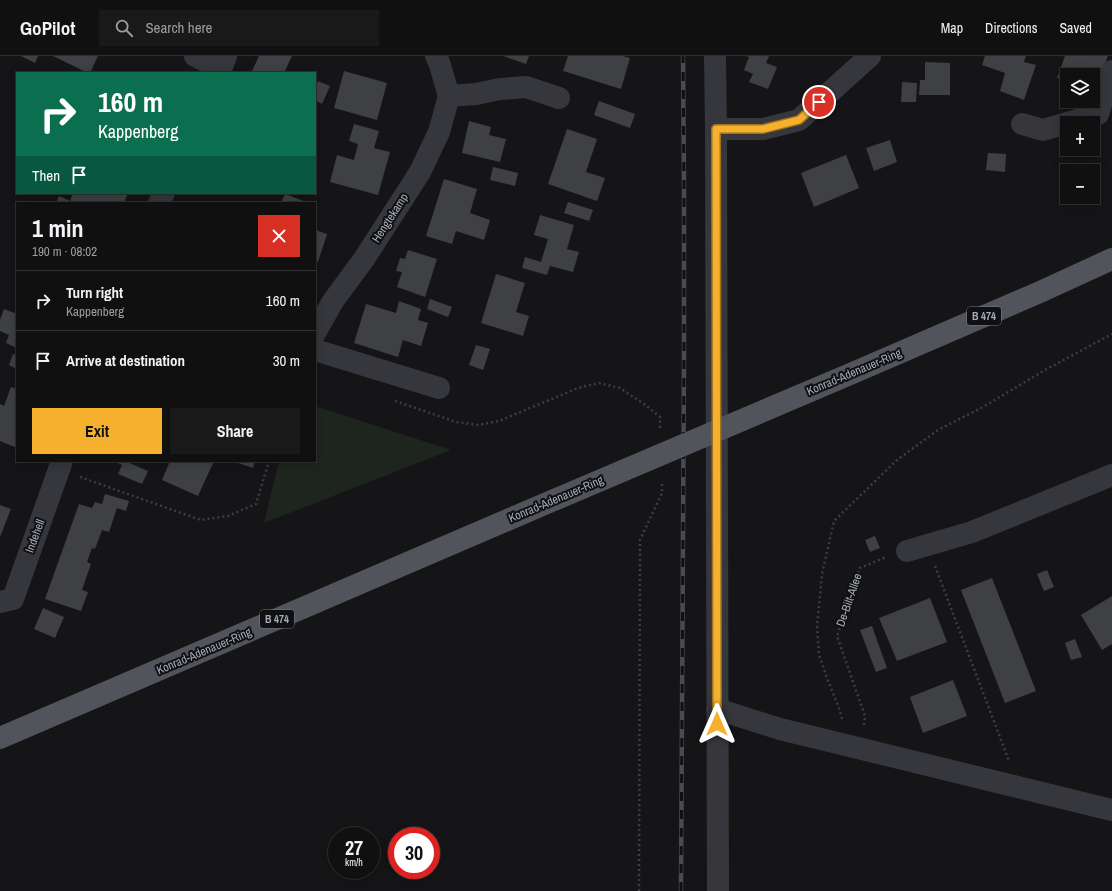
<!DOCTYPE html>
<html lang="en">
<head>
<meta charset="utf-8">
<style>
  :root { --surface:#101011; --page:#19191a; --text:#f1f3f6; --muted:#9c9d9f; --line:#303031; --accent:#f5b02e }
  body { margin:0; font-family:"Archivo Narrow",sans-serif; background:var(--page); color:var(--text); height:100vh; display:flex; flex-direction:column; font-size:15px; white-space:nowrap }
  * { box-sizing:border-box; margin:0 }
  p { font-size:13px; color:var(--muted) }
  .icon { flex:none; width:22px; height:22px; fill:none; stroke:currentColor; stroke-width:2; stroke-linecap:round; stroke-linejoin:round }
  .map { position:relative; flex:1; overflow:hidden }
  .side { position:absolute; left:16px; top:146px; width:300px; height:260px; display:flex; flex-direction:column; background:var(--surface); border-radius:0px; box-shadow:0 2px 10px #0003,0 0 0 1px var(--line) }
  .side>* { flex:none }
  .hud { position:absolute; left:16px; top:16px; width:300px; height:122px; border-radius:0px; box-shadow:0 2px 10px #0003,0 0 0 1px var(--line); background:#0b6e4f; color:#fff; overflow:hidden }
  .controls { position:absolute; left:1060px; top:12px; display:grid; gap:8px }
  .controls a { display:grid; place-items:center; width:40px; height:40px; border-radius:0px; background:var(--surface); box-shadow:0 2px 10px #0003,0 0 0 1px var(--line); font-size:20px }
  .speed { position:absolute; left:328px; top:771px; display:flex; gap:8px; font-size:20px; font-weight:700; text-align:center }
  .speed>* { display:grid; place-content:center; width:52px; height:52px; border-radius:50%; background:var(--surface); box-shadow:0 2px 10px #0003,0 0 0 1px var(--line); line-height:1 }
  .speed small { font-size:10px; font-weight:400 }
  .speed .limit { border:6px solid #d22; background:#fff; color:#111 }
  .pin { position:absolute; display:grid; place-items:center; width:34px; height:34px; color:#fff; margin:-17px; border:2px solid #fff; border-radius:50%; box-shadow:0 1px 4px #0007 }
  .me { position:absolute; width:44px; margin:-22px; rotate:0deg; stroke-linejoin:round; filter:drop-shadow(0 0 3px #0008) }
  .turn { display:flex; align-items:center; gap:14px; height:84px; padding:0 16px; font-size:18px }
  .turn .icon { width:52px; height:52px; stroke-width:2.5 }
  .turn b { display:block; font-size:28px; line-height:34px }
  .then { display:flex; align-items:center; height:38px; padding:0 16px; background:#0003; gap:8px; font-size:15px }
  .round { display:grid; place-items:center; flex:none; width:42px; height:42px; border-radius:0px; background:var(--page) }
  .overview { display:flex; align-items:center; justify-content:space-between; height:68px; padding:0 16px }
  h1 { font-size:24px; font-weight:800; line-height:30px }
  .action { display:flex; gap:8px; margin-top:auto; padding:8px 16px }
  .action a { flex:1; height:46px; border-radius:0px; background:var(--accent); color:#111; font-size:16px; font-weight:800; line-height:46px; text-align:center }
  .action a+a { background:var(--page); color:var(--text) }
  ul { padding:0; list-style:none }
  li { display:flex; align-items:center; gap:12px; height:60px; padding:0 16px; border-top:1px solid var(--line) }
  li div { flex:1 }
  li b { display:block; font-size:15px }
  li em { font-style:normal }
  header { display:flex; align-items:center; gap:24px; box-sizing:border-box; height:56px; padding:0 20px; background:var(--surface); border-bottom:1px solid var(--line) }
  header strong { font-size:19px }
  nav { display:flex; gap:22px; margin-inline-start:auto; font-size:14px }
  .search { width:280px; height:36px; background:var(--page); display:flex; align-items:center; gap:10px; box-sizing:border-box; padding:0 14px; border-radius:0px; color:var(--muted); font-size:15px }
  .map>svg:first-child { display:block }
  .green { fill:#1d251e }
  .building { fill:#3f4044 }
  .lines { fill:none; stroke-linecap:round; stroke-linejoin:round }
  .path { stroke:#3c3e43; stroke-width:2.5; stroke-dasharray:2 3; stroke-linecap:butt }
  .minor { stroke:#36373c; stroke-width:22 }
  .major { stroke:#52545b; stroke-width:22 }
  .rail-casing { stroke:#494b51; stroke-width:4.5 }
  .rail { stroke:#101012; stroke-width:3; stroke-dasharray:9; stroke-linecap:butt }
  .major-bridge { stroke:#52545b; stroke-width:22 }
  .route-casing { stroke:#9f721e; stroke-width:10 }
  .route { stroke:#f5b02e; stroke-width:7 }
  .labels { text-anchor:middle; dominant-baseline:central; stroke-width:4; stroke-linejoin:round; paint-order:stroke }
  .shield { fill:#101012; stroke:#797d86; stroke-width:1 }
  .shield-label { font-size:11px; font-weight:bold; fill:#a6acb7 }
  .street-label { font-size:12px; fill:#a6acb7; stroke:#101012 }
</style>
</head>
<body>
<header>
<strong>GoPilot</strong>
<div class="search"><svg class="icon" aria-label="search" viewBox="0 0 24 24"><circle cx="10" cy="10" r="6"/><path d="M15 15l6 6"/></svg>Search here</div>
<nav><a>Map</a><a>Directions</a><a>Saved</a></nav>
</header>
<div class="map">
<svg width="1112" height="835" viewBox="0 0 1112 835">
  <rect width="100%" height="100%" fill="#151517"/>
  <!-- green -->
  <path class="green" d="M315 350 451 394 264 467 279 405H315Z"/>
  <!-- building -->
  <path class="building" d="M21 0H38L35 7Z
    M53 0H98L90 17H88Z
    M259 0H292L284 17H251Z
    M503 0H529L526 8Z
    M568 0H623L630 2 621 33 563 15Z
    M746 0H769L766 7 777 11 768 33 749 26 753 18 744 14 749 1Z
    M985 0H1026L1024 6 1036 9 1024 44 1000 35 1005 17 982 9Z
    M1065 0H1108L1102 16 1090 12 1087 19H1067V26L1057 22Z
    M925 6 950 7V39H919L920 24H925Z
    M344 15 387 27 377 64 334 52Z
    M318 25 330 30 322 48 315 44V32Z
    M902 26 917 27 916 46H901Z
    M599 45 635 58 630 72 594 59Z
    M469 65 491 71 489 79 506 83 500 106 462 97Z
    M354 68 379 75 374 92 390 96 378 139 330 126 337 99 354 104 358 88 349 85Z
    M567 73 597 83 586 116 605 122 597 145 548 128Z
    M890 84 897 106 874 115 866 92Z
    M988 97 1006 98 1005 116 986 114Z
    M846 99 859 132 814 151 801 117Z
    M493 111 518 117 515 130 490 124Z
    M444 123 477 133 470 157 490 164 484 184 456 175 452 188 426 180Z
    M73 137H128L124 147H56L59 140 70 145Z
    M285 138 309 147H281Z
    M568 146 593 154 589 165 564 157Z
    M540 159 574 169 567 193 579 196 573 216 550 210 547 219 522 212 525 201 541 206 548 183 534 179Z
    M315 169 318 175 327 178 318 206 315 205Z
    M408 194 437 203 425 241 397 231 402 216 396 215 400 202 405 203Z
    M496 218 525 227 516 256 529 260 523 280 481 267Z
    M430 243 452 251 448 261 427 253Z
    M399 245 421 253 418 264 428 267 421 290 403 284 398 301 354 287 366 248 396 257Z
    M4 253 17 258V292L6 287 9 279 0 275V264Z
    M476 289 490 293 483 314 469 309Z
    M13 298 17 299V313L9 309Z
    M11 331 17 333V392L0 385V348L4 350Z
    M114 405H125L148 415 142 428 118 418 122 409Z
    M170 405H214L198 440 162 424Z
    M239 405H255L253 412 238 407Z
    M105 438 129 445 126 455 117 452 109 476 102 474 95 493 92 492 87 506 91 508 82 534 88 536 81 555 45 543 79 448 92 452 95 446 102 448Z
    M0 449 11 453 0 481Z
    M875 480 880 492 870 496 865 484Z
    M1047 514 1054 531 1044 535 1037 518Z
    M992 522 1036 635 1005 647 961 534Z
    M1112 540V588L1102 594 1081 559Z
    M930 542 947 586 897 605 879 562Z
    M43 552 64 561 55 582 34 573Z
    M872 570 887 612 876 616 860 574Z
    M1075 583 1082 601 1071 604 1065 587Z
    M953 624 967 660 923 677 910 641Z"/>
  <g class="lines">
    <!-- path -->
    <path class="path" d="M395 345 456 366 478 369 499 365 578 332 599 327 620 332 647 350 660 361V374
      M80 421 201 464 228 460 256 448 269 405
      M935 510 1009 705
      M842 663 839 652 827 622 819 599 817 571 822 518 834 465 897 404 938 374 983 351 1045 314 1112 278
      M864 669 865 660 837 580 860 512 886 501
      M639 835 640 484 662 437V425"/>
    <!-- minor -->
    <path class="minor" d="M195 0 221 13 226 0
      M715 0 716 73 718 835
      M449 40 476 38 500 33 526 31 559 42
      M1022 68 1043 74 1098 58 1112 15
      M716 73H763L799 64 870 0
      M159 147 164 137
      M315 277 333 245 364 203 420 116 439 76 449 40 439 6 436 0
      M315 294 439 332
      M907 495 972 476 1112 419
      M0 546 13 543 62 405
      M717 653 780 673 1112 754"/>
    <!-- major -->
    <path class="major" d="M855 316 1040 236 1112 203
      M0 682 554 444"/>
    <defs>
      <path id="rail" d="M681 835 684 300V133L683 0"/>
    </defs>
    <!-- rail casing -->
    <use href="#rail" class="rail-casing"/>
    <!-- rail -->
    <use href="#rail" class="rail"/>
    <!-- major-bridge -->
    <path class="major-bridge" d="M554 444 855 316"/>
  </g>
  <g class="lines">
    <defs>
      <path id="route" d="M717 668 716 73H763L799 64 819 46"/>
    </defs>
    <!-- route casing -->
    <use href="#route" class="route-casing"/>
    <!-- route -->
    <use href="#route" class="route"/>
  </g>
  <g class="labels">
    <!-- shield labels -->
    <g class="shield">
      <rect x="967" y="251" width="34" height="18" rx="3"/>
      <rect x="260" y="554" width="34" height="18" rx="3"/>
    </g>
    <g class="shield-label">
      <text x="984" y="260">B 474</text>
      <text x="277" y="563">B 474</text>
    </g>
    <!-- street labels -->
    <g class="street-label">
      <text transform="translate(390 162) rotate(-57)">Hengtekamp</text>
      <text transform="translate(854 316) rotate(-23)">Konrad-Adenauer-Ring</text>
      <text transform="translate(556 443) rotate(-23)">Konrad-Adenauer-Ring</text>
      <text transform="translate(35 480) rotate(-70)">Indehell</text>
      <text transform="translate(849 544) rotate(-71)">De-Bilt-Allee</text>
      <text transform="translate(204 595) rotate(-23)">Konrad-Adenauer-Ring</text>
    </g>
  </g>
</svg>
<div class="controls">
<a><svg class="icon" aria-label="layers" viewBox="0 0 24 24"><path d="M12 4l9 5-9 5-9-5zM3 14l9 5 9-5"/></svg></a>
<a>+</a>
<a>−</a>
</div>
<div class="speed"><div>27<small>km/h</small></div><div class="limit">30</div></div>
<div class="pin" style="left:819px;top:46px;background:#d93025"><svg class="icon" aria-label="arrive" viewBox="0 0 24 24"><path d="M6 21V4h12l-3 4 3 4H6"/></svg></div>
<svg class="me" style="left:717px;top:668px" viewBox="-20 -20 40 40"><path d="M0-17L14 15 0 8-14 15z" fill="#f5b02e" stroke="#fff" stroke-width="4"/></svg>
<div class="hud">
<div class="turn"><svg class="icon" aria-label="right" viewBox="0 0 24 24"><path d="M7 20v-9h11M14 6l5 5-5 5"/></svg><div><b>160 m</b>Kappenberg</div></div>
<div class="then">Then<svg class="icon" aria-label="arrive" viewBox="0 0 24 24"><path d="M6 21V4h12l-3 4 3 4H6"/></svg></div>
</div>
<section class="side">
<div class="overview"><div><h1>1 min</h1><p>190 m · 08:02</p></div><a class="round" style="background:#d93025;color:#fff"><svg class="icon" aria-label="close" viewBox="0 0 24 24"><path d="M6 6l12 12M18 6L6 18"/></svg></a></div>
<ul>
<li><svg class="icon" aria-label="right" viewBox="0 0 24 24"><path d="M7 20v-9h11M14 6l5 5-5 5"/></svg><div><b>Turn right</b><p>Kappenberg</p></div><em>160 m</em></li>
<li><svg class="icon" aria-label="arrive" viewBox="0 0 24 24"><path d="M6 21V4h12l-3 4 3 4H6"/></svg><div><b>Arrive at destination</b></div><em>30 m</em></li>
</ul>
<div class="action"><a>Exit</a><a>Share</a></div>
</section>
</div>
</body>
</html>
